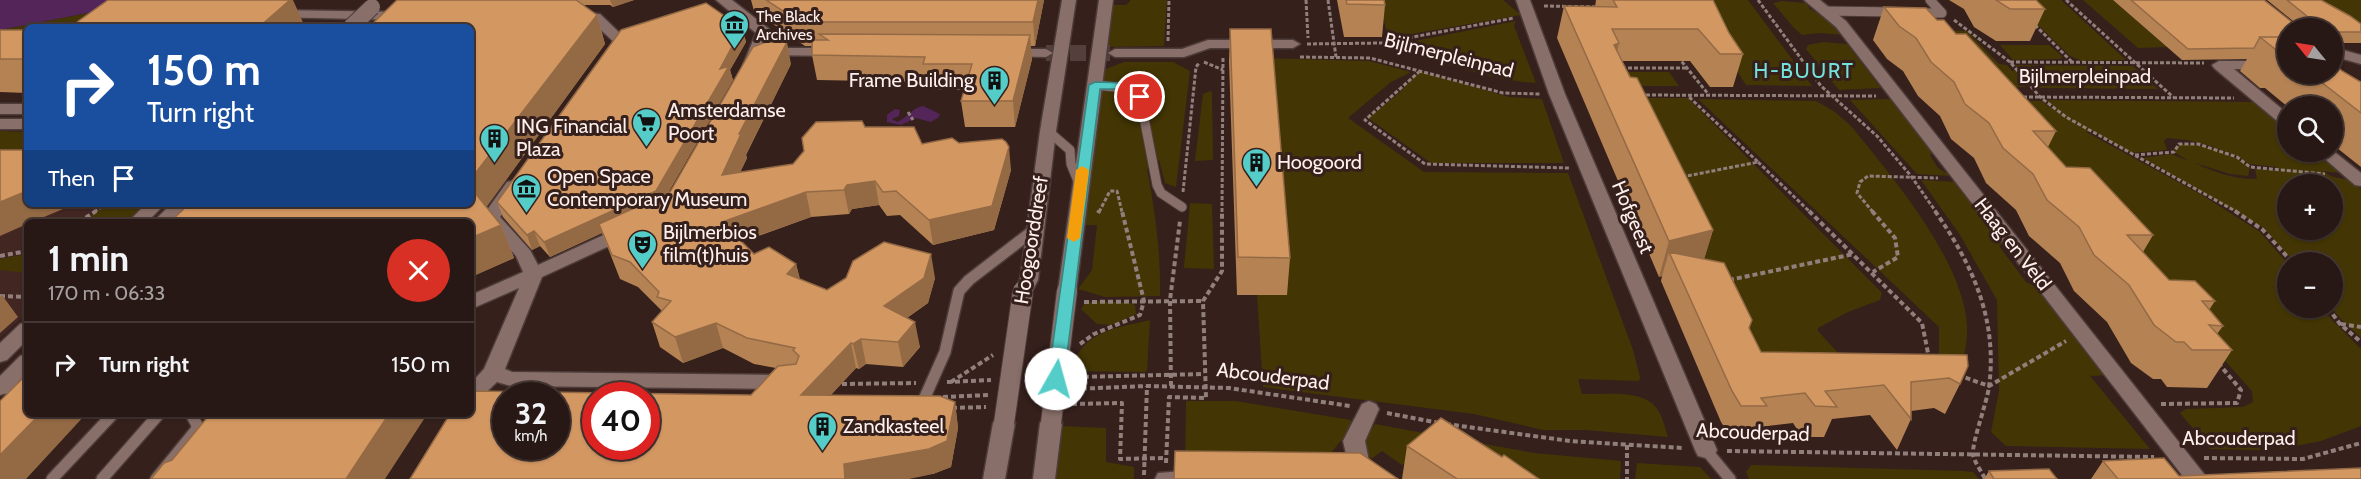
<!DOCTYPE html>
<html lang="en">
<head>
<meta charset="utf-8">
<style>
  :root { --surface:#281815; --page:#342522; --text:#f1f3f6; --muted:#a5a0a0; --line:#443734 }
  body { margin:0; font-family:Cabin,sans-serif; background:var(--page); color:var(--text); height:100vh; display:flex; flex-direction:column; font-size:22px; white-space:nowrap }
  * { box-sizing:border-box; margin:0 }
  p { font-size:20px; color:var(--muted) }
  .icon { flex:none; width:33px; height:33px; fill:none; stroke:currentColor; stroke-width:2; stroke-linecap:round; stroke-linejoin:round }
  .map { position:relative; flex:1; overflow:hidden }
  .details { position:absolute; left:24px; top:219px; width:450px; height:198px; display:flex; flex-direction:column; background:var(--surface); border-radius:9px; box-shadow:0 2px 4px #0004,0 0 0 2px var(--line) }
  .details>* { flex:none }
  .guide { position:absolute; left:24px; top:24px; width:450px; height:183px; border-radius:9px; box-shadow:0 2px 4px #0004,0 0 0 2px var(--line); background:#1a4fa0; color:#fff; overflow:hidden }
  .needle { width:39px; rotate:300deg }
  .fabs { position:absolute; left:2277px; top:18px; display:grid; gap:12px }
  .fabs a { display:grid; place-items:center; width:66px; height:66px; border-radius:50%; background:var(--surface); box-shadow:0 2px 4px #0004,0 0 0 2px var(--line); font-size:30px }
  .speed { position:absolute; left:492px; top:382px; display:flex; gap:12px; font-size:30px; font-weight:700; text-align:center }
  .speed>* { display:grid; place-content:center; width:78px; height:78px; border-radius:50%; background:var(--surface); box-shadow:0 2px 4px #0004,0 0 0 2px var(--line); line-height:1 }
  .speed small { font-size:15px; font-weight:400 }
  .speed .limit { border:9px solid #d22; background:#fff; color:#111 }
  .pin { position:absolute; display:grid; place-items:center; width:51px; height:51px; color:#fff; margin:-26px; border:3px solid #fff; border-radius:50%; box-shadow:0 2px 6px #0007 }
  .me { position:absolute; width:66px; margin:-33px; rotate:7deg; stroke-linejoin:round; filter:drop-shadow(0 0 4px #0008) }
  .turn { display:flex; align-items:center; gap:21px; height:126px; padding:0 24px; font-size:27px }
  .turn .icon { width:78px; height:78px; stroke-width:2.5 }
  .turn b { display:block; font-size:42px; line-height:51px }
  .then { display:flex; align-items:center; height:57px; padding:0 24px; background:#0003; gap:12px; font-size:22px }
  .round { display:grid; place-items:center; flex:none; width:63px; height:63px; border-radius:32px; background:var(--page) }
  .summary { display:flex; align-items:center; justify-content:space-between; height:102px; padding:0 24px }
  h1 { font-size:36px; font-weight:700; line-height:45px }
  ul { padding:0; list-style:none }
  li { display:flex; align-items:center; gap:18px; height:84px; padding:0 24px; border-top:2px solid var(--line) }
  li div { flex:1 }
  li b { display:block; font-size:22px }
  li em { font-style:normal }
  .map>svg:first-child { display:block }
  .built { fill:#422622 }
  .green { fill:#433604; fill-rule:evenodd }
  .water { fill:#532558 }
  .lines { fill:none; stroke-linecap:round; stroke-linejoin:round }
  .street-tunnel { stroke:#533f3b; stroke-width:16; stroke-dasharray:16 8; stroke-linecap:butt }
  .lane-far1-casing { stroke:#4d3c3a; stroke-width:11 }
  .lane-casing { stroke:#4d3c3a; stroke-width:14 }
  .street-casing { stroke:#4d3c3a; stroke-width:3 }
  .secondary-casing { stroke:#4d3c3a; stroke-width:3 }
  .path-far1 { stroke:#917f7c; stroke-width:3; stroke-dasharray:4 2; stroke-linecap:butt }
  .path { stroke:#917f7c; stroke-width:4; stroke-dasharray:5 3; stroke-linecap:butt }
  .lane-far1 { stroke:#896f6a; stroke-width:9 }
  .lane { stroke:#896f6a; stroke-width:11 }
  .street { fill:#896f6a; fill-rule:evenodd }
  .secondary { fill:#896f6a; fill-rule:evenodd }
  .secondary-bridge-far1-casing { stroke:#4d3c3a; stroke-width:18; stroke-linecap:butt }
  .secondary-bridge-casing { stroke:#4d3c3a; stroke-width:22; stroke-linecap:butt }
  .secondary-bridge-far1 { stroke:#896f6a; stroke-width:16 }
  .secondary-bridge { stroke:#896f6a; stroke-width:20 }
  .wall { fill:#b58254 }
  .shaded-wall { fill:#946a45 }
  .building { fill:#d39762; stroke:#946a45; stroke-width:1.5; fill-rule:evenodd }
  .route { fill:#54cdc8; stroke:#378582; stroke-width:1.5 }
  .slow { fill:#f59e0b }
  .labels { text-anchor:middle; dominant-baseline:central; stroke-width:6; stroke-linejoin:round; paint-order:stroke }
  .far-poi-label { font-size:16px; fill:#fff0ed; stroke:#35201c; text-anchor:start }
  .street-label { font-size:20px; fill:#fff0ed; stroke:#35201c }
  .poi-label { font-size:20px; fill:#fff0ed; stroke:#35201c; text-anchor:start }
  .neighbourhood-label { font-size:21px; letter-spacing:1.5px; fill:#75e1db; stroke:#35201c }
</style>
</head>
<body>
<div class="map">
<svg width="2361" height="479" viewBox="0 0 2361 479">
  <rect width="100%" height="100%" fill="#35201c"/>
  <!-- built -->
  <path class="built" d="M0 141 27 204H144L125 222H27V313L0 338Z"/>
  <!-- green -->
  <path class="green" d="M1131 0H1167L1164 46 1107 47 1110 5H1126Z
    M1379 0H1503L1521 15 1388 38Z
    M1692 0H1748L1812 86 1746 85Z
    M2012 0H2061L2126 60 2082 61 2070 56Z
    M2083 0H2113L2167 47 2138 48Z
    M2320 0H2361V30Z
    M1782 1 1806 3 1810 9 1832 21 1844 35 1819 33 1802 35 1794 28 1773 3Z
    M98 11C76 25 53 27 27 27V36L0 44V30Z
    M1516 21 1514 26 1536 83C1482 80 1432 56 1379 48Z
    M1930 30 1967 31 1999 64 2007 65 2012 71 2019 70 2015 65 2133 66 2158 89 2036 88 2030 82 2022 81 2026 87 1980 88Z
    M1823 42 1847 44 1881 88 1839 90 1806 49 1808 45Z
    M2000 45H2049L2063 57 2060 59 2013 60Z
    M1264 58 1369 61 1411 72 1391 82 1348 118 1424 172 1568 173 1633 350 1640 377 1639 381 1578 379 1582 394C1604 395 1644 388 1658 410 1663 418 1665 428 1668 437L1585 430H1543L1474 414 1263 387 1257 295H1281Z
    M1124 62H1173L1190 71 1176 187 1165 183 1159 160 1147 169C1155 210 1161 254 1160 296L1105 297 1078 289 1092 270 1097 225H1083L1103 80 1101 71Z
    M1419 71 1509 97 1542 99 1564 163H1431L1368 118 1398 94Z
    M1618 72H1669L1679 86H1624Z
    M1210 91 1212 92 1213 160 1195 161 1203 94Z
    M1629 98H1688L1882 293 1880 300 1848 312 1818 328V331L1839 354 1755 362Z
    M1698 99 1816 101 1835 112 1851 126C1891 175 1963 260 1967 325 1968 340 1964 355 1962 370L1939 362V327Z
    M1891 99 1932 153 1930 155 1938 168 1952 176 1917 174 1850 100Z
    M1992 100 2042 101 2049 107H2055L2046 100 2253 102 2260 104 2287 127 2288 152H2316L2341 173 2323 171C2329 177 2341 179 2349 179L2361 189V338L2341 319 2331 308 2332 262H2294L2264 228 2143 158 2171 154 2189 161 2174 152 2179 144C2205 144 2230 151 2250 167L2248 176 2230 174 2195 163C2213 172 2237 180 2257 179L2255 169 2283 171 2276 167 2249 164 2238 156 2210 146 2188 140 2167 138 2164 141 2167 150 2131 153 2092 131 2086 132 2202 195 2260 232 2287 263 2288 308H2320L2361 349V426L2321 441 2281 449 2272 438 2252 439 2261 450 2210 449 2180 413 2186 409 2243 407 2253 402 2252 391ZM2288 184H2332V230H2288Z
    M0 131 27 132V159H0Z
    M1921 180 1957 182 2003 243 1999 246 2026 282 2037 287 2108 375 2090 376 2150 449 2006 446 1991 432 1999 391 1997 300 1960 235Z
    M1190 203 1212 204 1214 269 1184 268Z
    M109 204H149L130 222H81Z
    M27 254V273L0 270V259Z
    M1099 301 1130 303 1135 305 1136 314 1111 325 1097 324 1081 309 1085 303Z
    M1150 320 1147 370 1145 372 1072 371C1079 332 1116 328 1150 320Z
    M1186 401H1235L1351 420 1349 431 1330 454 1185 468Z
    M1375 424 1434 435 1435 439 1402 465 1382 451 1371 459C1363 445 1366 436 1375 424Z
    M1061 426 1106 428V462L1134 467V479H1055Z
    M1463 440 1534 453 1621 461 1620 479H1521Z
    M1637 463 1700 467 1711 479H1635Z
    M1751 465 1963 471 1973 472 1979 479H1749L1746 472Z"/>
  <!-- water -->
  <path class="water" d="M0 0H116L98 11 0 30Z
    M923 106 940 114 939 117 931 122 916 118 901 125 887 122V115L895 109 900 110 899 116 892 119 897 122C907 118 912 108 923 106Z"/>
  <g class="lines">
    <!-- street-tunnel -->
    <path class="street-tunnel" d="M1046 53H1115"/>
    <defs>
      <path id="lane-far1" d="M1826 11 1895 12
        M1917 13H1942L1930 0
        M1095 85 1124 88 1140 97 1157 185 1161 193 1182 207
        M1048 131 1070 150 1071 164 1080 186"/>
      <path id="lane" d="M0 388H27
        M925 397 945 352 959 291 969 280 1034 230
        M1706 450 1730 479
        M52 479 113 414
        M102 479 159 414
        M156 479 196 430 197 425 191 414"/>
      <path id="street" d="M716 0H732L769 29 771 32 765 48H837L844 52 837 56 762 55 755 68H745L743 65 756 33Z
        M1516 0H1530L1565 94 1717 450 1714 456 1706 458 1698 456 1695 450 1549 94Z
        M1804 0H1820L1846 21 2208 479H2185L1836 27Z
        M276 10 405 12 412 16 405 20 271 17 269 14 271 11Z
        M576 13 600 14 626 39 619 43 614 42 591 21 571 20 569 17 571 14Z
        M1208 40H1293L1300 44 1293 48H1210L1184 57H1115L1108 53 1115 49H1182Z
        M2332 47 2361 55V64L2332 56Z
        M1009 49H1046L1053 53 1046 57 1004 56 1002 53 1004 50Z
        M2219 61H2288V69H2234L2288 114V127L2282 125 2214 68 2212 65Z
        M2332 150 2361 173V186L2355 185 2317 152Z
        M513 181 519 182 522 186 500 217 530 250 538 265 621 227H633L636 231 633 235 542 277 505 369 512 372 787 375 794 377 797 382 794 387 787 389 511 386 497 382 478 400 471 402V383L484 369 519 288 471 309V295L523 272 516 256 482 217 507 182Z
        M1369 401 1376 404 1379 409 1365 441 1372 476 1370 479H1352L1343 441 1362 404Z
        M1197 470 1205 472 1208 479H1155L1158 473Z"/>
      <path id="secondary" d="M1062 0H1076L1056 131 1038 280 1030 295H1016L1014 291 1020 280 1040 131Z
        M1099 0H1113L1076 291 1074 295H1060L1058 291Z
        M0 104H27V114H0Z
        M0 119H27V129H0Z
        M146 204H165L147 222H128Z
        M171 204H190L172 222H153Z
        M27 322V340L7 360 0 362V343L20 324Z
        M27 354V373L7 393 0 395V376L20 356Z
        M1004 415 1011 418 1015 423 1005 479H983L993 423 997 418Z
        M1051 415 1058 418 1062 423 1055 479H1033L1040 423 1044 418Z"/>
    </defs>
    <!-- lane-far1 casing -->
    <use href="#lane-far1" class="lane-far1-casing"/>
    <!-- lane casing -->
    <use href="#lane" class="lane-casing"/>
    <!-- street casing -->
    <use href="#street" class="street-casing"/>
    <!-- secondary casing -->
    <use href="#secondary" class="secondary-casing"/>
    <!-- path-far1 -->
    <path class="path-far1" d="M1306 0 1308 38
      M1328 0 1336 57
      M1758 0 1821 86 1877 136 1911 176 1936 212
      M2066 0 2173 97
      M1544 6 1599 7
      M1954 20 2010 62 2040 97 2066 117 2237 212
      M2035 25 2072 62
      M1168 41 1169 0
      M1307 44 1381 43 1514 18
      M1300 57 1370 58 1503 93 1540 94
      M1678 57 1709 95
      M1204 62 1223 70
      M2010 62 2204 63
      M1622 68H1687
      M1420 71 1365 120 1425 164 1569 168
      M1640 95 1876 96
      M2023 97 2234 98
      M908 112 913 120
      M2135 155 2174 152 2179 144H2198L2237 157 2250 167 2325 174
      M1758 162 1810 212
      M1682 177 1758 162 1688 96
      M1183 192 1196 67 1199 63
      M94 212 106 204
      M1099 212 1110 191H1117L1122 212
      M1222 212 1223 57
      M1873 212 1857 193 1860 182 1868 176 1938 178"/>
    <!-- path -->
    <path class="path" d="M1809 211 1922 323 1929 358
      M1872 211 1895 238 1898 257 1873 272
      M1935 211C1972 264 1998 319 1989 387 1987 402 1972 442 1973 454 1974 462 1982 472 1985 479
      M2235 211 2263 230 2292 262
      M1098 213 1099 211
      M79 222 96 211
      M0 256 27 251
      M1729 280 1854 254
      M0 296 27 297
      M1084 302 1203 301
      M2328 308 2340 324 2361 342
      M2341 324 2361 327
      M1080 344 1094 334 1140 315 1144 301 1122 211
      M1958 375 1989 386 2066 341
      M1076 377 1204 374
      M947 382 991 380
      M951 382 993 355
      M842 384 916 383
      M1171 386 1170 300 1180 221
      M1074 389 1147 386 1229 388 1350 406
      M943 397 989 395
      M1072 404 1122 403 1120 459 1166 458
      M2161 404 2237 403 2241 390 2219 364
      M952 408 986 407
      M1387 413 1439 423
      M1446 424 1570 441 1683 448
      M1627 445V479
      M1727 451 2154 457
      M2204 458 2303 459 2361 443
      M1166 463 1169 397 1206 398 1203 301 1222 271V211
      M1144 475 1147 386"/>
    <!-- lane-far1 -->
    <use href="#lane-far1" class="lane-far1"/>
    <!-- lane -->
    <use href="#lane" class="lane"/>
    <!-- street -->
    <use href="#street" class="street"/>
    <!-- secondary -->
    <use href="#secondary" class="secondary"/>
    <defs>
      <path id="secondary-bridge-far1" d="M351 27 372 7"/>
      <path id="secondary-bridge" d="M1004 423 1023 291
        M1051 423 1067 291"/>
    </defs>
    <!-- secondary-bridge-far1 casing -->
    <use href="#secondary-bridge-far1" class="secondary-bridge-far1-casing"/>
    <!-- secondary-bridge casing -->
    <use href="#secondary-bridge" class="secondary-bridge-casing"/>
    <!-- secondary-bridge-far1 -->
    <use href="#secondary-bridge-far1" class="secondary-bridge-far1"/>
    <!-- secondary-bridge -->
    <use href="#secondary-bridge" class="secondary-bridge"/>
  </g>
  <!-- wall -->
  <path class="wall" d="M397 0H634L613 7 610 5H583L597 15 605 44 486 207 501 225 514 258 471 277V222Z
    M751 0H1044L1035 46H1030L1032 59 1015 127H965L961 101 965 90 926 89 925 82 817 80 812 55V46H805L754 11Z
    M1337 0H1384L1385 5 1382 37H1344Z
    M1596 0H1713L1729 33 1743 54 1733 87H1710L1690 61H1622L1713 230 1704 259 1749 328 1761 352 1967 355 1960 384 1945 414 1934 408 1911 411V419L1897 450 1870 415 1832 419 1824 437H1802L1793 423 1759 427 1755 436H1730L1721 422 1661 281 1662 276 1659 277 1557 38 1564 6 1595 7Z
    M1949 0H2036L2045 9 2030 41H1996L1974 27 1964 9Z
    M2113 0H2264L2292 22 2293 21 2267 0H2321L2361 24V43H2332V28H2288V74H2332L2342 71 2361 82V167L2332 144V106L2288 107 2265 88H2260L2240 71 2247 59 2182 60Z
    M1884 7 1937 20 1956 34 2056 131 2048 147 2066 167 2153 235 2143 252 2169 280 2215 301 2209 310 2223 326 2217 334 2232 350 2207 388 2167 387 2161 379H2153L2131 363 2107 322 2074 291 2060 263 2029 236 2016 210 1986 183 1974 158 1951 139 1940 116 1918 96 1903 71 1887 59 1873 40Z
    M742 28 746 42 730 70 733 80 668 193 791 64 746 155 747 158 740 172 793 164 865 127 922 144 959 143 1011 170 994 230 933 245 900 215 887 216 879 205 852 209 849 214 811 217 742 242 754 254 796 264 800 279 827 290 935 278 928 303 907 318 920 347 903 367 866 364 859 369 856 368 831 395 955 402 958 428 951 467 933 474 751 395 776 368 754 364 723 348 683 363 660 347 652 322 662 311 638 287 620 279 602 233 550 257 540 246 532 250 503 217 497 202Z
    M1230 29 1290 258 1287 295H1237L1229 62Z
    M0 30H27V93L0 92Z
    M1407 446 1502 457 1539 479H1402Z
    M2103 461 2179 476 2361 479H2091Z
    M1989 471 2057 479H1984Z"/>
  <!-- shaded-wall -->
  <path class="shaded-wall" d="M290 0H293L305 27H259Z
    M610 0H634L613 7Z
    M1038 0H1044L1035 46 1033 22Z
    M597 15 605 44 480 216 471 193V179Z
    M742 28 746 42 730 70 733 80 660 206 599 224 602 233 550 257 544 242 720 69Z
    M1030 35 1032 59 1015 127 1013 101Z
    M787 42 791 64 746 155 747 158 728 199 722 175 739 134Z
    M1619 43 1612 76 1614 45Z
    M1009 147 1011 170 994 230 933 245 929 220Z
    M875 181 879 205 852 209 849 214 844 190 847 185Z
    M27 191V204H75L32 222H27V224L0 236V202Z
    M806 192 811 217 729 246 722 222Z
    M501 225 514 258 471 277V238Z
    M1713 230 1702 266 1669 252 1662 276 1659 277 1669 241Z
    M534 231 540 246 532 250 527 235Z
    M931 254 935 278 928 303 888 331 884 306Z
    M796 264 802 289 787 274Z
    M2 295 18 317 0 333V297Z
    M915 322 920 347 903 367 898 342Z
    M716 323 723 348 683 363 675 337Z
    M861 339 866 364 859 369 853 344Z
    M851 343 856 368 807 420 801 395Z
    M955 402 958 428 951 467 933 474 909 479H845L844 464Z
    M40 414H86L26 479H0V455Z
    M389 414H425L426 416 385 479H346Z"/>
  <!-- building -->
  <path class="building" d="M108 0H290L259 27H70Z
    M397 0H576L597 15 471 179V27H369Z
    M766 0H1038L1033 22H800Z
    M1346 0H1384L1385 5 1347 4Z
    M1613 0H1713L1729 33 1743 54H1720L1698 29H1612L1619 43 1614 45 1630 77 1637 78 1713 230 1669 241 1564 6 1617 7Z
    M1996 0H2036L2045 9H2010Z
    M2131 0H2264L2292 22 2308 17 2287 0H2321L2350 16 2361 24V32H2332V28H2288V37H2260L2254 48 2188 49Z
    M706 3 742 28 720 69 729 66 656 191 544 242 534 231 527 235 497 202 621 30Z
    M1884 7 1926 8 1937 20H1944L1956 34H1966L2056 131H2033L2066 167 2090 168 2153 235H2127L2169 280 2195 281 2215 301H2202L2223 326 2209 325 2232 350H2192L2184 342H2176L2154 325 2129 285 2094 255 2079 227 2047 200 2033 174 2003 148 1989 123 1965 104 1954 82 1931 62 1916 38 1899 26Z
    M1230 29H1271L1290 258 1238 257Z
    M0 30H27V59H0Z
    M819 34 1030 35 1013 101H961L972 64H923L925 57 812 55V40H828Z
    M2260 37H2288V55L2285 53H2280Z
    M766 42H787L739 134H741L722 175 793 164 804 151 802 138 816 122 862 121 865 127H914L922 144 952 138 959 143 1002 139 1006 142 1009 147 992 206 929 220 896 191 883 192 875 181 847 185 844 190 806 192 722 222 754 254 769 247 796 264 787 274 827 290 846 278 853 261 884 242 931 254 924 278 884 306 915 322 898 342 861 339 853 344 851 343 801 395 940 396 955 402 947 441 929 449 844 464 845 479H410L450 414H471V391L751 395 778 366 796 364 799 356 793 350 795 348 747 338 716 323 675 337 652 322 671 301 657 297 659 292 630 262 612 255 599 224 670 192 753 47ZM506 396H556V447H506ZM596 396H646V447H596Z
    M2332 61 2342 71 2361 82V113L2311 74H2332Z
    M0 150H27V191L0 202Z
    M471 188 501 225 471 238V222H170L189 204H471Z
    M1669 252 1724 263 1752 320 1749 328 1761 352 1967 355 1968 366 1960 384 1949 378 1911 382V419L1884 385 1825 391 1837 407 1815 406 1805 393 1761 398 1767 406H1741L1732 391Z
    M27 374V414H40L0 455V401Z
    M210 414H389L346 479H151L164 463 172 460Z
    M1441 418 1502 457 1504 455 1539 479H1457L1407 446Z
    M1175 451 1360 453 1398 479H1174Z
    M2164 458 2179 476 2361 468V479H2118L2103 461Z
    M2049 469 2057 479H1994L1989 471Z"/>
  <!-- route -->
  <path class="route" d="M1095 82C1113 82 1132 82 1146 97L1140 100 1117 89H1100L1064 379 1062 383H1051L1048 379 1089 85Z"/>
  <!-- slow -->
  <path class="slow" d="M1082 166 1089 170 1080 238 1074 242 1067 238 1076 170Z"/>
  <!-- icons -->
  <defs>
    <symbol id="museum-pin" viewBox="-11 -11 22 30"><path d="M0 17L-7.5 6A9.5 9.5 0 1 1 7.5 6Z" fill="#54cdc8" stroke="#35201c"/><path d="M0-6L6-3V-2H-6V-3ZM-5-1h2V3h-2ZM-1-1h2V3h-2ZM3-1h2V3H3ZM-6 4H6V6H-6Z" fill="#111"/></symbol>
    <symbol id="building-pin" viewBox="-11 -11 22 30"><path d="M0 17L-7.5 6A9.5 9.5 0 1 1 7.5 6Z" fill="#54cdc8" stroke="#35201c"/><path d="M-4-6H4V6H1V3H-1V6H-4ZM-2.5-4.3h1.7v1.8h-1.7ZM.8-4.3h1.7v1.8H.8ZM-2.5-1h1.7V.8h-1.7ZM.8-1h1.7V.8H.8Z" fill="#111"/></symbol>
    <symbol id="supermarket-pin" viewBox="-11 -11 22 30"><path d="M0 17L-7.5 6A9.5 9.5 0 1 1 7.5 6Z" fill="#54cdc8" stroke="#35201c"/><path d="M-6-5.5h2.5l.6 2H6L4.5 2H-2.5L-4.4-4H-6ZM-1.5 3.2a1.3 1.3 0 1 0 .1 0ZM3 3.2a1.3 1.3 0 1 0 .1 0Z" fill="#111"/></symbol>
    <symbol id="theatre-pin" viewBox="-11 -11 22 30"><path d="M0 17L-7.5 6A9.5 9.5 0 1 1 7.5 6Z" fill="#54cdc8" stroke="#35201c"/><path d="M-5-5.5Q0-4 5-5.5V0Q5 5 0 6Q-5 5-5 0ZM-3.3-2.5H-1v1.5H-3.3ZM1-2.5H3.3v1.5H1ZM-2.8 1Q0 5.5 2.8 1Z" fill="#111"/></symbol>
  </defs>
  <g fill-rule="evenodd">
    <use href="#museum-pin" x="718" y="8" width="33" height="45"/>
    <use href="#building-pin" x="978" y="64" width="33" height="45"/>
    <use href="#supermarket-pin" x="630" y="106" width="33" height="45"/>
    <use href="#building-pin" x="478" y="122" width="33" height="45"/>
    <use href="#building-pin" x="1240" y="146" width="33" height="45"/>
    <use href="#museum-pin" x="510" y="172" width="33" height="45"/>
    <use href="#theatre-pin" x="626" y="228" width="33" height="45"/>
    <use href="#building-pin" x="806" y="410" width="33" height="45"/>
  </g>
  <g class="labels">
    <!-- far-poi labels -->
    <g class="far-poi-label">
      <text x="756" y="16">The Black<tspan x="756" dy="18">Archives</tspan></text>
    </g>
    <!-- street labels -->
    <g class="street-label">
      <text transform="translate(1449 55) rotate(14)">Bijlmerpleinpad</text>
      <text x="2085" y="76">Bijlmerpleinpad</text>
      <text transform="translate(1633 217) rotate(67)">Hofgeest</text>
      <text transform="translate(1031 240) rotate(-81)">Hoogoorddreef</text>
      <text transform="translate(2013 244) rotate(52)">Haag en Veld</text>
      <text transform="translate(1273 376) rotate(7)">Abcouderpad</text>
      <text transform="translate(1753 432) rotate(2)">Abcouderpad</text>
      <text x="2239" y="438">Abcouderpad</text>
    </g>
    <!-- poi labels -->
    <g class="poi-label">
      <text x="974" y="80" text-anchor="end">Frame Building</text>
      <text x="668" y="110">Amsterdamse<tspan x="668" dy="23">Poort</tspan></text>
      <text x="516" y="126">ING Financial<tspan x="516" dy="23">Plaza</tspan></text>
      <text x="1277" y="162">Hoogoord</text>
      <text x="547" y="176">Open Space<tspan x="547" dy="23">Contemporary Museum</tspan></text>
      <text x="663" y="232">Bijlmerbios<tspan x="663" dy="23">film(t)huis</tspan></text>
      <text x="843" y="426">Zandkasteel</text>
    </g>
    <!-- neighbourhood labels -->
    <g class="neighbourhood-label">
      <text x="1804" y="70">H-BUURT</text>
    </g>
  </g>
</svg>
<div class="fabs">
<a><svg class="needle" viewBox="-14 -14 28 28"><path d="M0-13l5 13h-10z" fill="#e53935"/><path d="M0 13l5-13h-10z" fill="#a5a0a0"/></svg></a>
<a><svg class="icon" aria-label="search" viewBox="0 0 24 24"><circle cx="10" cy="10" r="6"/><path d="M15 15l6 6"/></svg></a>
<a>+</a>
<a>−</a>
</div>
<div class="speed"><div>32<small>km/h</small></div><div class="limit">40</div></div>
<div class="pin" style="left:1140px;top:97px;background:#d93025"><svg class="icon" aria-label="arrive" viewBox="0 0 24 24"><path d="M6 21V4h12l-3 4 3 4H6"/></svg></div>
<svg class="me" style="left:1056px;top:379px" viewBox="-20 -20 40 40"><circle r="19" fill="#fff"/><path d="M0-13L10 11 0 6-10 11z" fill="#54cdc8"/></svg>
<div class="guide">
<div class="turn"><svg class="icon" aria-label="right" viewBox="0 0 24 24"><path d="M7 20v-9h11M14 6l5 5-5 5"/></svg><div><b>150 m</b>Turn right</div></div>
<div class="then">Then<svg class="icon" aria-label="arrive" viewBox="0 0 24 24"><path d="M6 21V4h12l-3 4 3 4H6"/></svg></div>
</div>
<section class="details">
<div class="summary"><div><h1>1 min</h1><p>170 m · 06:33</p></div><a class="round" style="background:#d93025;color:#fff"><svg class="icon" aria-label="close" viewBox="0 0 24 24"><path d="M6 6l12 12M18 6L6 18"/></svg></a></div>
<ul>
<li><svg class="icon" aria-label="right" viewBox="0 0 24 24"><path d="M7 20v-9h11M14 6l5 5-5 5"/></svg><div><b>Turn right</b></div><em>150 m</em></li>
</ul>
</section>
</div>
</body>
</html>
